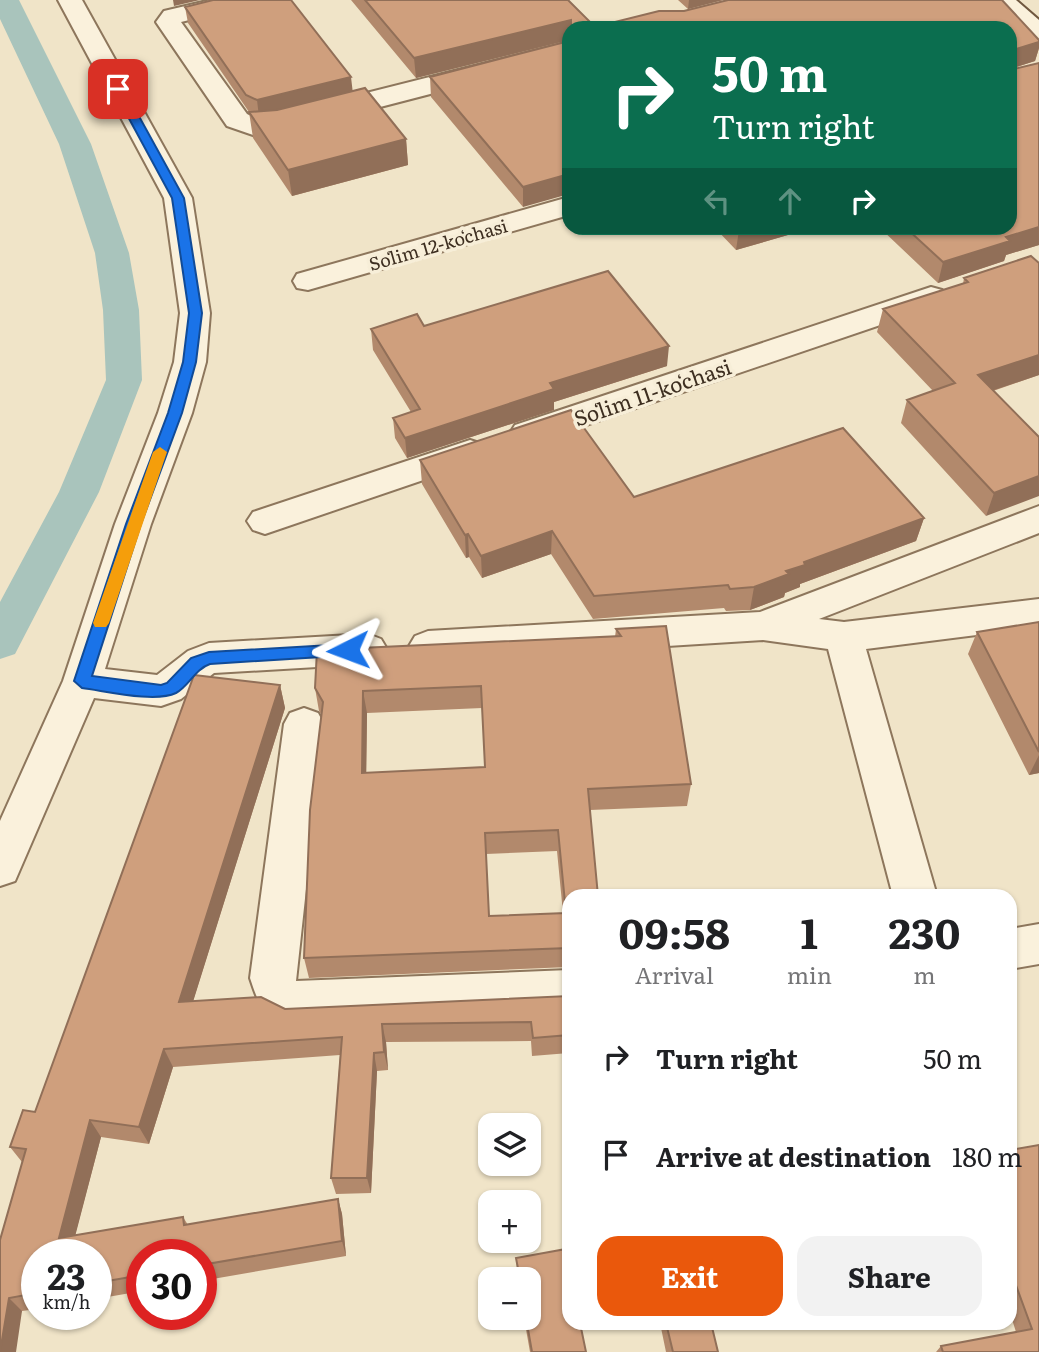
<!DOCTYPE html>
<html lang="en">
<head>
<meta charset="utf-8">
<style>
  :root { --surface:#fff; --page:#f2f2f2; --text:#202124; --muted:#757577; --accent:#ea580c }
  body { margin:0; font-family:Literata,serif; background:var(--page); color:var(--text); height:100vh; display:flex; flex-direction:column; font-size:26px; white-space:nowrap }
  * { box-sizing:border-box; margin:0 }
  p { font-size:23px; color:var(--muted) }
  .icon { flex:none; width:38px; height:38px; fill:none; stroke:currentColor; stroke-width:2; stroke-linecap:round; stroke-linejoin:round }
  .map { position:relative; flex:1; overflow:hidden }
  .side { position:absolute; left:562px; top:889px; width:455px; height:441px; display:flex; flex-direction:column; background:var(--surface); border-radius:21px; box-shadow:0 2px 5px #0004 }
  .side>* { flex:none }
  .guide { position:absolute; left:562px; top:21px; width:455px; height:214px; border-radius:21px; box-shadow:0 2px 5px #0004; background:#0b6e4f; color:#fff; overflow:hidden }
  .tools { position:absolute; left:478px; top:1113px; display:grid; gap:14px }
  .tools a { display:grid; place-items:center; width:63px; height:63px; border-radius:14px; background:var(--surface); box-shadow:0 2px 5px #0004; font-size:35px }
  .speed { position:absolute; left:21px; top:1239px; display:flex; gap:14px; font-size:35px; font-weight:700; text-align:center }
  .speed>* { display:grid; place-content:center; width:91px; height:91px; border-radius:50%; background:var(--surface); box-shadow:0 2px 5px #0004; line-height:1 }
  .speed small { font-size:18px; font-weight:400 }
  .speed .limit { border:10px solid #d22; background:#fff; color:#111 }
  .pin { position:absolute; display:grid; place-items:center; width:60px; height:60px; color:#fff; margin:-30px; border-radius:14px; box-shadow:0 4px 10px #0006 }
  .me { position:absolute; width:77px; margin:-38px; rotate:267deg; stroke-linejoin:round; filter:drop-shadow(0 0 5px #0008) }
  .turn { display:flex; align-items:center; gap:24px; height:147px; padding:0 35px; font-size:32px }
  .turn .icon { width:91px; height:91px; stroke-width:2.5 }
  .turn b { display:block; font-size:49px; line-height:60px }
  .lanes { display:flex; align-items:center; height:66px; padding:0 35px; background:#0003; justify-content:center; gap:35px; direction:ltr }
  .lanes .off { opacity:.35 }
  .eta { display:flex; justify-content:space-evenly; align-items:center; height:119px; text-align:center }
  .eta b { font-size:42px; font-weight:700; line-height:49px }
  .primary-button { display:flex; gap:14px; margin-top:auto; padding:14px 35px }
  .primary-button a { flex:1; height:80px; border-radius:21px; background:var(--accent); color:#fff; font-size:28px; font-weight:700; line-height:80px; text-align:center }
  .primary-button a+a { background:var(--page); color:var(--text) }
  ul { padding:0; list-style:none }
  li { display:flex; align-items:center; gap:21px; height:98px; padding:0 35px }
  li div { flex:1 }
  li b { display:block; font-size:26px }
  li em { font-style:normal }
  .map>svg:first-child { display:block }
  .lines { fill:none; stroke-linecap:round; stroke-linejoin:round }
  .canal { fill:#a9c4bc; fill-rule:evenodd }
  .street-casing { stroke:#8d765c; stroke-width:4 }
  .secondary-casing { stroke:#6f573f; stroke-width:4 }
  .street { fill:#faf1dc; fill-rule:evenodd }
  .secondary { fill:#faf1dc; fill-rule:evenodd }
  .wall { fill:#b2896c; fill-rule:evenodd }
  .shaded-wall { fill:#916f58 }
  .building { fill:#cf9f7d; stroke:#916f58; stroke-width:2; fill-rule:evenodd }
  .route { fill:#1a73e8; stroke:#114b97; stroke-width:2 }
  .slow { fill:#f59e0b }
  .labels { text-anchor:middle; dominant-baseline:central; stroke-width:7; stroke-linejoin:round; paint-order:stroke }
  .far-street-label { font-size:18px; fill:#3d2e20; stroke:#f7eed8 }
  .street-label { font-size:21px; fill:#3d2e20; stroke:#f7eed8 }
</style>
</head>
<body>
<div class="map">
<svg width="1039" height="1352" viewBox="0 0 1039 1352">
  <rect width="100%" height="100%" fill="#f0e4c8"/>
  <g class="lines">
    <!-- canal -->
    <path class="canal" d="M0 0H19L91 144 129 253 139 310 142 380 99 492 15 654 0 659V602L59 492 106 380 103 310 95 253 59 144 0 19Z"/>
    <defs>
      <path id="street" d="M58 0H82L192 198 210 313 206 362 192 413 151 524 105 669 157 675 188 651 209 643 368 634 381 639 387 649 381 659 368 664 214 673 181 699 161 706 94 698 15 881 0 886V821L63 681 115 524 158 413 174 362 180 313 164 198Z
        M211 0H255L252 5 181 22 247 114 259 120 569 42V58L280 133 256 136 227 126 156 22 164 11Z
        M569 197V215L308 290 297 288 293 281 297 274Z
        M931 287 942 290 946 297 942 304 539 441 527 444 515 441 510 433 515 425Z
        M470 440 482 444 487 452 482 460 265 534 253 530 247 521 253 512Z
        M1039 506V533L819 619 844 622 1039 599V627L866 649 937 896H893L828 649 763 640 428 661 415 656 409 646 415 636 428 631 760 612Z
        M304 708 318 713 324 724 296 981 569 970V1012L290 1025C262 1014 259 1005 250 978L284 724 290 713Z
        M1039 924V964L1010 969V929Z"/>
      <path id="secondary" d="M990 0H1016L1039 20V41L1030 38Z"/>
    </defs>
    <!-- street casing -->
    <use href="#street" class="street-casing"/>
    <!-- secondary casing -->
    <use href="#secondary" class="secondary-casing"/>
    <!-- street -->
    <use href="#street" class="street"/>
    <!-- secondary -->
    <use href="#secondary" class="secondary"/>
  </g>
  <!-- wall -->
  <path class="wall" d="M351 0H568L595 27 659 11H684L728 0H1002L1039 40V48L1035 61 1014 68V69L1039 63V245L1006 255 1004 261 938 283 880 228H1010V28H569V40L416 78Z
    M678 0H723L688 9Z
    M185 7 352 91 406 139 408 165 292 196 253 138 249 112 188 23Z
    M569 41 523 207 431 97 430 77Z
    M715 228H812L736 250Z
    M1031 256 1039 375 993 391 1039 437 986 516 901 423 907 400 933 391 877 332 883 309 963 284 964 278Z
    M424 326 667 366 554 402V410L407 458 395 438 393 418 411 412 373 350 371 329Z
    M420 460 634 497 924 518 916 541 800 584V587L785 593 784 597 750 610 726 611 724 608 593 619 551 554 482 578 469 557 466 558 422 484Z
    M1039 622V773L1029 775 968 654 977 632Z
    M666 626 691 784 687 806 590 810 569 896V967L309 978 304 958 321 714 319 711 315 688 615 637 616 629ZM482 708 485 767 366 773 367 713ZM557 851 563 913 489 916 486 854Z
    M280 685 285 708 193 1001 285 1009 569 996V1053L532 1056 531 1041 386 1042 388 1070 377 1071 371 1193 336 1194 331 1178 340 1055 173 1067 149 1144 101 1137 75 1235 183 1217 188 1225 338 1199 342 1214 346 1256 201 1281V1255H142V1291L96 1299V1255H37V1309L22 1311 0 1352 22 1162 10 1147 35 1112Z
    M1010 1150 1039 1352H936L941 1346 1016 1332 1010 1313Z
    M516 1258 586 1352H530L524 1318H528V1279H518Z
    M660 1323H711L718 1352H666Z"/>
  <!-- shaded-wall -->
  <path class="shaded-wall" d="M173 0H200L174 6Z
    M689 0H723L688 9Z
    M571 20V28H569V40L416 78 414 58Z
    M1039 42V48L1035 61 1010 69 1013 50Z
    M351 77 353 94 259 117 257 100Z
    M406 139 408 165 292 196 288 170Z
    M569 174V194L523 207V187Z
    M1039 227V245L1006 255 1004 261 938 283 943 262 1006 237Z
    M747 228H812L736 250 739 230Z
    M669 346 667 366 554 402V410L407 458 405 438 550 383Z
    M1039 355V375L970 398 978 375Z
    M1039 476V496L986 516 994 493Z
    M924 518 916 541 800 584V587L785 593 784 597 750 610 754 587 804 562Z
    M552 531 551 554 482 578 481 556Z
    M468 534 469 557 466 558 465 535Z
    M280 685 285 708 187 1021 179 1002Z
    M363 691 367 713 366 794 362 773Z
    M1039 755V773L1029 775Z
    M382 1024 386 1042 388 1070 384 1052Z
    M164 1049 173 1067 149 1144 139 1127Z
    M374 1053 377 1071 371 1193 367 1178Z
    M90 1120 101 1137 71 1252 59 1238Z
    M338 1199 342 1214 346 1256 342 1241Z
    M9 1298 22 1311 16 1352H0Z"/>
  <!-- building -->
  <path class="building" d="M213 0H291L351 77 257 100 246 95 185 7Z
    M365 0H568L595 27 659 11H684L728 0H1002L1039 40V42L1013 50 1014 69 1039 63V227L1006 237 1010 241 943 262 906 228H1010V28H571V20L414 58Z
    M569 41V174L523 187 430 77Z
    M365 88 406 139 288 170 249 112 277 110Z
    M1031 256 1039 263V355L978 375 1039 437V476L994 493 907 400 955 383 883 309 968 282 964 278Z
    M608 271 669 346 550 383 554 389 405 438 393 418 420 409 371 329 417 314 424 326Z
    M571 410 634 497 843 428 924 518 804 562 805 565 786 571 789 574 754 587 730 589 728 585 594 596 552 531 481 556 468 534 465 535 420 460Z
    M1039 622V752L977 632Z
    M666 626 691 784 588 789 598 896H569V948L304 958 310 810 323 702 315 688 317 650 621 636 616 629ZM481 686 485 767 362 773 363 691ZM558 830 566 913 489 916 485 833Z
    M194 675 280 685 179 1002 261 997 285 1009 569 996V1035L533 1038 531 1022 382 1024 384 1052 374 1053 367 1178H331L342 1037 164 1049 139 1127 90 1120 59 1238 183 1217 184 1225 338 1199 342 1241 201 1265V1255H142V1275L96 1283V1255H37V1293L9 1298 0 1352V1240L26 1149 10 1147 23 1110 35 1112Z
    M1039 1145V1352H943L941 1346 1032 1329 1010 1269V1150Z
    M566 1249 569 1261V1323H580L586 1352H532L526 1318H528V1279H520L516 1258Z
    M666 1323H711L718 1352H673Z"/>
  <!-- route -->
  <path class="route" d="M115 86 124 89 184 198 202 313 196 362 182 413 141 524 92 676 161 685 167 683 191 658 209 652 348 644 356 650 353 655 210 664C195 669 189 686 176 693 155 703 106 691 82 688L74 681 126 524 168 413 183 362 189 313 172 198 113 89Z"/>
  <!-- slow -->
  <path class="slow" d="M160 447 167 452 109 623 106 627H95L93 623 153 452Z"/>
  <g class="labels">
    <!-- far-street labels -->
    <g class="far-street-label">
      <text transform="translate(438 244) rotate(-16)">Soʻlim 12-koʻchasi</text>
    </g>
    <!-- street labels -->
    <g class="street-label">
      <text transform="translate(652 391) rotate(-19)">Soʻlim 11-koʻchasi</text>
    </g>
  </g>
</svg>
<div class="tools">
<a><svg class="icon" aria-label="layers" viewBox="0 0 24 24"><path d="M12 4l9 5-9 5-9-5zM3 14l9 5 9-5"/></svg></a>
<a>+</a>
<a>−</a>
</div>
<div class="speed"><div>23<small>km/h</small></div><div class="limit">30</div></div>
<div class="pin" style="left:118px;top:89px;background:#d93025"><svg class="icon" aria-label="arrive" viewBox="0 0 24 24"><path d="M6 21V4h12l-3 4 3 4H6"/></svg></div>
<svg class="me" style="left:348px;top:650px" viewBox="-20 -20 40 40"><path d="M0-17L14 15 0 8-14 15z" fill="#1a73e8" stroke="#fff" stroke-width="4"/></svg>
<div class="guide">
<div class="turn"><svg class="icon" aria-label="right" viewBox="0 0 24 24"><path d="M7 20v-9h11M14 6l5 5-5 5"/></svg><div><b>50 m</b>Turn right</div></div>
<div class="lanes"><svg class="icon off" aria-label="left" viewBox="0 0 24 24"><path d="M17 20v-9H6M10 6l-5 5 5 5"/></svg><svg class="icon off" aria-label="ahead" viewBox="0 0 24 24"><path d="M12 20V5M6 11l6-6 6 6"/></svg><svg class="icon" aria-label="right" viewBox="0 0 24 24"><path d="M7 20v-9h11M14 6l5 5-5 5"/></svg></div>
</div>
<section class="side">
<div class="eta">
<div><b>09:58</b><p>Arrival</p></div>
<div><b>1</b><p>min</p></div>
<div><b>230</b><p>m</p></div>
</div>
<ul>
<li><svg class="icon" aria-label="right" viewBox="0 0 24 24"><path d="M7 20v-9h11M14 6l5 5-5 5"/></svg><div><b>Turn right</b></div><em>50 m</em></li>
<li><svg class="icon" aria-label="arrive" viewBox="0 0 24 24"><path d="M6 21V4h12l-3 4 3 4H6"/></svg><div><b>Arrive at destination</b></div><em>180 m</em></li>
</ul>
<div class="primary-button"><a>Exit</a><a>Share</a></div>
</section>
</div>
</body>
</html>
